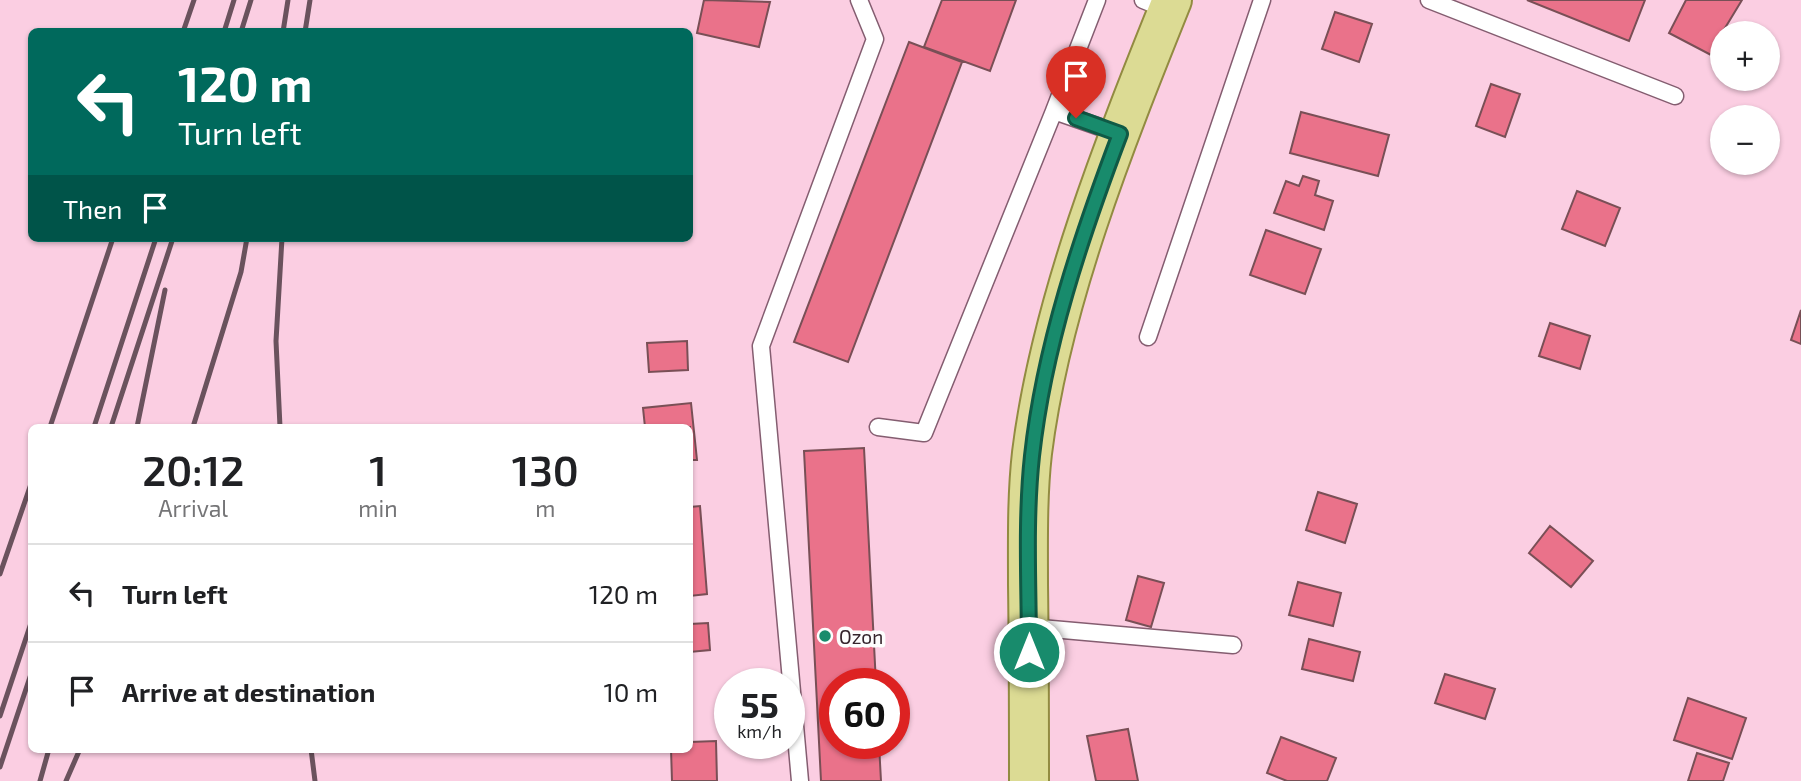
<!DOCTYPE html>
<html lang="en">
<head>
<meta charset="utf-8">
<style>
  :root { --surface:#fff; --page:#f6f6f6; --text:#202124; --muted:#757577; --line:#e0e0e0 }
  body { margin:0; font-family:"Exo 2",sans-serif; background:var(--page); color:var(--text); height:100vh; display:flex; flex-direction:column; font-size:26px; white-space:nowrap }
  * { box-sizing:border-box; margin:0 }
  p { font-size:23px; color:var(--muted) }
  .icon { flex:none; width:38px; height:38px; fill:none; stroke:currentColor; stroke-width:2; stroke-linecap:round; stroke-linejoin:round }
  .map { position:relative; flex:1; overflow:hidden }
  .side { position:absolute; left:28px; top:424px; width:665px; height:329px; display:flex; flex-direction:column; background:var(--surface); border-radius:10px; box-shadow:0 2px 5px #0004 }
  .side>* { flex:none }
  .guide { position:absolute; left:28px; top:28px; width:665px; height:214px; border-radius:10px; box-shadow:0 2px 5px #0004; background:#00695c; color:#fff; overflow:hidden }
  .buttons { position:absolute; left:1710px; top:21px; display:grid; gap:14px }
  .buttons a { display:grid; place-items:center; width:70px; height:70px; border-radius:50%; background:var(--surface); box-shadow:0 2px 5px #0004; font-size:35px }
  .speed { position:absolute; left:714px; top:668px; display:flex; gap:14px; font-size:35px; font-weight:700; text-align:center }
  .speed>* { display:grid; place-content:center; width:91px; height:91px; border-radius:50%; background:var(--surface); box-shadow:0 2px 5px #0004; line-height:1 }
  .speed small { font-size:18px; font-weight:400 }
  .speed .limit { border:10px solid #d22; background:#fff; color:#111 }
  .pin { position:absolute; display:grid; place-items:center; width:60px; height:60px; color:#fff; margin:-72px -30px; border-radius:50% 50% 50% 0; rotate:-45deg; box-shadow:0 0 7px #0007 }
  .pin .icon { rotate:45deg }
  .me { position:absolute; width:77px; margin:-38px; rotate:0deg; stroke-linejoin:round; filter:drop-shadow(0 0 5px #0008) }
  .turn { display:flex; align-items:center; gap:24px; height:147px; padding:0 35px; font-size:32px }
  .turn .icon { width:91px; height:91px; stroke-width:2.5 }
  .turn b { display:block; font-size:49px; line-height:60px }
  .then { display:flex; align-items:center; height:66px; padding:0 35px; background:#0003; gap:14px; font-size:26px }
  .eta { display:flex; justify-content:space-evenly; align-items:center; height:119px; text-align:center }
  .eta b { font-size:42px; font-weight:600; line-height:49px }
  ul { padding:0; list-style:none }
  li { display:flex; align-items:center; gap:21px; height:98px; padding:0 35px; border-top:2px solid var(--line) }
  li div { flex:1 }
  li b { display:block; font-size:26px }
  li em { font-style:normal }
  .map>svg:first-child { display:block }
  .building { fill:#ea728a; stroke:#794f56; stroke-width:2 }
  .lines { fill:none; stroke-linecap:round; stroke-linejoin:round }
  .service-casing { stroke:#845d70; stroke-width:19 }
  .primary-casing { stroke:#928b41; stroke-width:42 }
  .service { stroke:#fff; stroke-width:16 }
  .primary { stroke:#dcdb94; stroke-width:38 }
  .rail { stroke:#6a525d; stroke-width:5 }
  .route-casing { stroke:#105a46; stroke-width:18 }
  .route { stroke:#188b6c; stroke-width:12 }
  .poi-dot { fill:#188b6c; stroke:#fdfdfd; stroke-width:2.5 }
  .labels { text-anchor:middle; dominant-baseline:central; stroke-width:7; stroke-linejoin:round; paint-order:stroke }
  .poi-label { font-size:19px; fill:#35242c; stroke:#fdfdfd; text-anchor:start }
</style>
</head>
<body>
<div class="map">
<svg width="1801" height="781" viewBox="0 0 1801 781">
  <rect width="100%" height="100%" fill="#fbcee2"/>
  <!-- building -->
  <path class="building" d="M704 0 770 2 759 47 697 33Z
    M942 0H1016L990 71 924 47Z
    M1527 0H1645L1629 41Z
    M1686 0H1742L1722 33 1713 56 1669 33Z
    M1335 12 1372 24 1359 62 1322 49Z
    M909 42 962 62 848 362 794 342Z
    M1491 84 1520 94 1505 137 1476 126Z
    M1301 112 1389 135 1378 176 1290 153Z
    M1303 176 1319 181 1315 195 1333 201 1324 230 1274 213 1286 181 1299 186Z
    M1577 191 1620 208 1605 246 1562 229Z
    M1266 230 1321 249 1305 294 1250 275Z
    M1801 310V344L1791 340Z
    M1550 323 1590 336 1580 369 1539 356Z
    M687 341 688 370 649 372 647 343Z
    M691 403 697 460H690V427H645L643 408Z
    M864 448 876 684H835V744H879L881 781H821L804 451Z
    M1318 492 1357 504 1345 543 1306 530Z
    M700 506 707 594 690 596V507Z
    M1550 526 1593 561 1571 587 1529 553Z
    M1138 576 1164 583 1151 627 1126 620Z
    M1298 582 1341 593 1333 626 1289 615Z
    M708 623 710 650 690 652V624Z
    M1309 639 1360 652 1353 681 1302 669Z
    M1445 674 1495 689 1485 719 1435 703Z
    M1688 698 1746 718 1732 759 1674 740Z
    M1128 729 1138 781H1096L1087 736Z
    M1281 737 1336 758 1327 781H1287L1267 773Z
    M716 741 717 781H672L671 749H690V742Z
    M1697 753 1729 763 1723 781H1688Z"/>
  <g class="lines">
    <defs>
      <path id="service" d="M1097 0 1054 111 1120 134
        M1143 0 1168 10
        M1429 0 1675 96
        M1148 337 1262 0
        M878 427 924 433 1054 111
        M1029 627 1233 645
        M800 781 761 346 875 39 859 0"/>
      <path id="primary" d="M1029 781C1029 716 1029 651 1028 585 1028 541 1027 497 1032 453 1051 301 1115 142 1172 0"/>
    </defs>
    <!-- service casing -->
    <use href="#service" class="service-casing"/>
    <!-- primary casing -->
    <use href="#primary" class="primary-casing"/>
    <!-- service -->
    <use href="#service" class="service"/>
    <!-- primary -->
    <use href="#primary" class="primary"/>
    <!-- rail -->
    <path class="rail" d="M183 32 194 0
      M224 32 234 0
      M241 32 251 0
      M283 32 288 0
      M305 32 310 0
      M50 427 113 238
      M94 427 156 238
      M111 427 173 238
      M137 427 165 290
      M193 427 241 272 247 238
      M280 427 276 341 282 238
      M0 574 32 481
      M0 716 32 620
      M311 749 315 781
      M0 767 32 671
      M40 781 49 749
      M66 781 80 749"/>
  </g>
  <g class="lines">
    <defs>
      <path id="route" d="M1029 652C1029 587 1025 521 1032 456 1044 346 1081 237 1120 134L1076 118"/>
    </defs>
    <!-- route casing -->
    <use href="#route" class="route-casing"/>
    <!-- route -->
    <use href="#route" class="route"/>
  </g>
  <!-- markers -->
  <circle class="poi-dot" cx="825" cy="636" r="7"/>
  <g class="labels">
    <!-- poi labels -->
    <g class="poi-label">
      <text x="839" y="636">Ozon</text>
    </g>
  </g>
</svg>
<div class="buttons">
<a>+</a>
<a>−</a>
</div>
<div class="speed"><div>55<small>km/h</small></div><div class="limit">60</div></div>
<div class="pin" style="left:1076px;top:118px;background:#d93025"><svg class="icon" aria-label="arrive" viewBox="0 0 24 24"><path d="M6 21V4h12l-3 4 3 4H6"/></svg></div>
<svg class="me" style="left:1029px;top:652px" viewBox="-20 -20 40 40"><circle r="17" fill="#188b6c" stroke="#fff" stroke-width="3"/><path d="M0-11L8 9 0 5-8 9z" fill="#fff"/></svg>
<div class="guide">
<div class="turn"><svg class="icon" aria-label="left" viewBox="0 0 24 24"><path d="M17 20v-9H6M10 6l-5 5 5 5"/></svg><div><b>120 m</b>Turn left</div></div>
<div class="then">Then<svg class="icon" aria-label="arrive" viewBox="0 0 24 24"><path d="M6 21V4h12l-3 4 3 4H6"/></svg></div>
</div>
<section class="side">
<div class="eta">
<div><b>20:12</b><p>Arrival</p></div>
<div><b>1</b><p>min</p></div>
<div><b>130</b><p>m</p></div>
</div>
<ul>
<li><svg class="icon" aria-label="left" viewBox="0 0 24 24"><path d="M17 20v-9H6M10 6l-5 5 5 5"/></svg><div><b>Turn left</b></div><em>120 m</em></li>
<li><svg class="icon" aria-label="arrive" viewBox="0 0 24 24"><path d="M6 21V4h12l-3 4 3 4H6"/></svg><div><b>Arrive at destination</b></div><em>10 m</em></li>
</ul>
</section>
</div>
</body>
</html>
